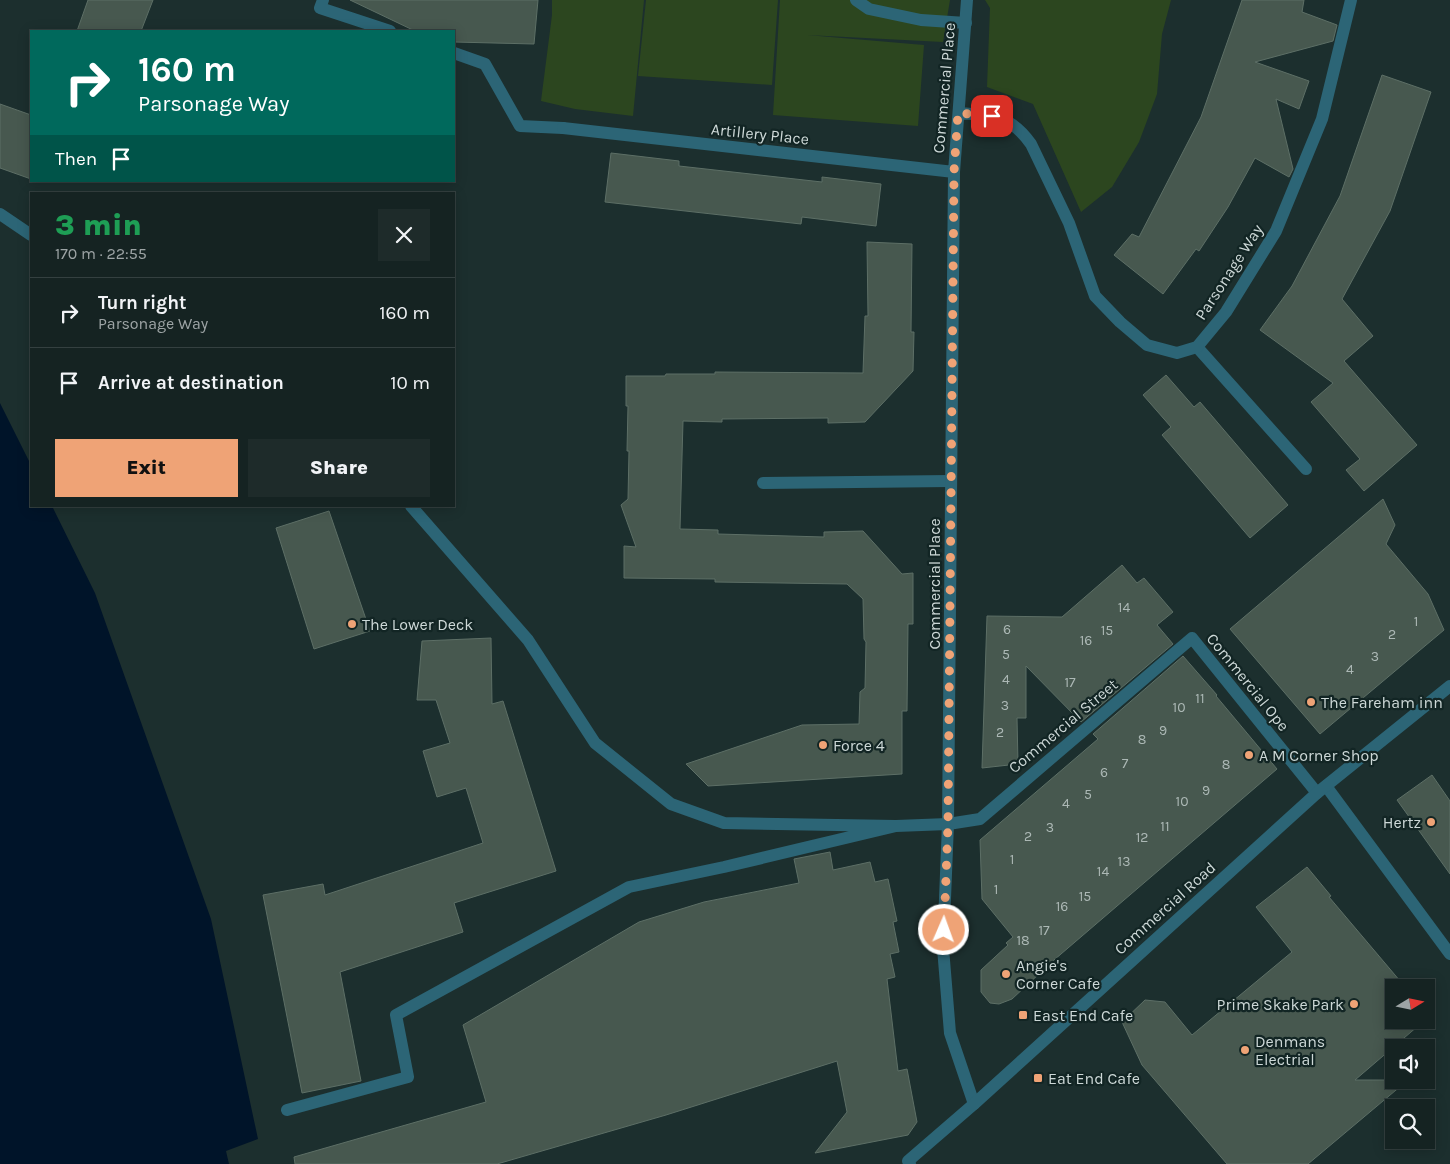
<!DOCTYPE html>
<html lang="en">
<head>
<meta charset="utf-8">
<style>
  :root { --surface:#152322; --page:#1e2b2a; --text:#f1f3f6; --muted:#9da4a5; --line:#344040; --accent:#efa376 }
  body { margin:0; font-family:Karla,sans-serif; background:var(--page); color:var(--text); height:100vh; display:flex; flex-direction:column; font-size:19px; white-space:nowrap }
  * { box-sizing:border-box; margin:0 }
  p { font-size:16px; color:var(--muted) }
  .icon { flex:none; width:28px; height:28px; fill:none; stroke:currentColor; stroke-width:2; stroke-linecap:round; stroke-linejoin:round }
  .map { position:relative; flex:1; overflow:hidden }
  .drawer { position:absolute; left:30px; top:192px; width:425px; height:315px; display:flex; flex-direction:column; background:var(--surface); border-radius:0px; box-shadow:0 2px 12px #0003,0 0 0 1px var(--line) }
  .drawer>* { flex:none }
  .hud { position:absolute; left:30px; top:30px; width:425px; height:152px; border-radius:0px; box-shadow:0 2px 12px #0003,0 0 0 1px var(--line); background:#00695c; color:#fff; overflow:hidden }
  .needle { width:32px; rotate:80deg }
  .controls { position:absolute; left:1385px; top:979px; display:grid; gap:10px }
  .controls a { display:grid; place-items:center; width:50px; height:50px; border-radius:0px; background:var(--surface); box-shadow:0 2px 12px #0003,0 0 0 1px var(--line); font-size:25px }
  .pin { position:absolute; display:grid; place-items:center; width:42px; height:42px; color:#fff; margin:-21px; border-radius:10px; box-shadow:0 2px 8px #0006 }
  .me { position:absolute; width:55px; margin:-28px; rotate:2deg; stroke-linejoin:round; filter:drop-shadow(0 0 4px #0008) }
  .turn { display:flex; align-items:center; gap:18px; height:105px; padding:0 25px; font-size:22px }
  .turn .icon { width:65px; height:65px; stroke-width:2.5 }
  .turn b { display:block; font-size:35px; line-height:42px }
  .then { display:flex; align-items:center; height:48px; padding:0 25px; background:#0003; gap:10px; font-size:19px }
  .round { display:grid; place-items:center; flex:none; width:52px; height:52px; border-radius:0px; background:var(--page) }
  .head { display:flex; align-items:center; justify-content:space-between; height:85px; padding:0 25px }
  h1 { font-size:30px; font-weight:800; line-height:38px; color:#1e9e55 }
  .action { display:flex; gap:10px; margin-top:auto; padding:10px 25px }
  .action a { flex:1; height:58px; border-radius:0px; background:var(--accent); color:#111; font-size:20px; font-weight:800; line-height:58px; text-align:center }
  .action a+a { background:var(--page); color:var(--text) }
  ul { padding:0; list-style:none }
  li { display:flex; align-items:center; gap:15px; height:70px; padding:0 25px; border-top:1px solid var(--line) }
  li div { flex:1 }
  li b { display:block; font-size:19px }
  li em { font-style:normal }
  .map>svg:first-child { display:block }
  .green { fill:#2c461f }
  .water { fill:#001429 }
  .building { fill:#47584f; stroke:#5d6f66 }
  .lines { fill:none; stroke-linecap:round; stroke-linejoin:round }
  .service { stroke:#2c6576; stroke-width:12 }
  .minor { stroke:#2c6576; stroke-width:12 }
  .tertiary { stroke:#2c6576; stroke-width:12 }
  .route { stroke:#efa376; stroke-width:9; stroke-dasharray:0 16.2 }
  .poi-dot { fill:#efa376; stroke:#122524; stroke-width:2 }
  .labels { text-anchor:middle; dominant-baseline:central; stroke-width:4.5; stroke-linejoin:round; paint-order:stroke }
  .number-label { font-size:14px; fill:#acb8b5 }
  .street-label { font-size:16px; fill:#cdd8d7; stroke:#122524 }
  .poi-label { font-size:16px; fill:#cdd8d7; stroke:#122524; text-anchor:start }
</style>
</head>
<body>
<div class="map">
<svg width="1450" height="1164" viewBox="0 0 1450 1164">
  <rect width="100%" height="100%" fill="#1c2f2e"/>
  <!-- green -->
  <path class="green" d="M552 0H644L633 116 575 109 541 101 552 15Z
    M646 0H778L772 85 638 76Z
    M780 0H950L943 42 807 35 924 45 918 126 773 115Z
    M985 0H1171L1162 34 1157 94 1139 142 1112 187 1081 212 1033 104 987 87 990 8Z"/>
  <!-- water -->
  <path class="water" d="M0 403 31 465V506H52L95 593 211 919 258 1139 226 1151 229 1164H0Z"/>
  <!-- building -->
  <path class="building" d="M88 0H153L141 31H77Z
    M350 0H538L534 44 454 42V31H415Z
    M1242 0H1304L1302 12 1337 25 1333 41 1255 62 1309 81 1299 109 1276 99 1293 169 1289 177 1255 158 1228 207 1199 251 1196 249 1163 294 1114 255 1132 234 1139 237 1201 117Z
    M1382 75 1431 92 1390 211 1342 299 1373 336 1344 361 1417 445 1364 491 1346 470 1360 459 1311 402 1333 383 1260 330 1292 286 1340 196Z
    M0 104 31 115V179L0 168Z
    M611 153 679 161V166L822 182V177L881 184 876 226 802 217 801 224 605 202Z
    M867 242 912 244 911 332H914L913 371 865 422 828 423V418L722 419V422L683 421 680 529 718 530V534L824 537V532L863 531 902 574 913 573V624H908L907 711H902V774L708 786 686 764 802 725 859 724 860 692 865 688 866 642 864 639 863 599 847 584 715 582V579L624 578V546L636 547 621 505 628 499 629 451H627L628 406H626V376H665L666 374H715V372L863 373 865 316H868Z
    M1166 375 1194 407 1200 402 1288 505 1250 538 1162 435 1171 427 1143 395Z
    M1383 499 1395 525 1386 544 1428 594 1444 630 1320 734 1230 629Z
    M329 511 370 631 314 649 276 528Z
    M1122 565 1137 583 1144 578 1173 612 1157 625 1173 644 1081 722 1026 666V718H1017L1018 764 982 768 987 616 1062 617Z
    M491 638 492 704 503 701 556 871 454 903 463 932 340 972 361 1081 302 1093 263 895 323 884 325 895 483 843 466 788 437 797 423 751 450 743 436 700H417L422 641Z
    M1183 656 1217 695 1216 696 1277 769 1054 960 1012 999 999 1004 990 1003 981 992V970L1008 945 1006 943 1013 937 982 899 980 840 1098 739 1093 734Z
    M1432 775 1450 801V874L1397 800Z
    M830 852 833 870 870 862 875 882 888 879 897 921 893 922 899 952 890 954 895 977 887 979 898 1071 907 1069 917 1122 908 1135 815 1153 847 1112 837 1061 666 1115 497 1164H295L294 1157 486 1102 463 1025 639 922 704 902 799 883 794 859Z
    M1307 867 1331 896 1329 897 1406 988H1394V1020H1425L1355 1080H1408L1308 1164H1227L1142 1065 1122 1022 1145 1000 1165 1002 1192 1035 1292 952 1256 907Z"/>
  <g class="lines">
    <!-- service -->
    <path class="service" d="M323 0 320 8 390 31
      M856 0 869 9 921 20 966 23
      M454 53 485 64 520 126 563 128
      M0 214 31 235
      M1197 347 1306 469
      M763 483 951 481
      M411 506 528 640 595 743 671 804 724 823 896 826 948 824
      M1326 786 1450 954
      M287 1110 408 1077 396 1015 629 887 724 867 896 826"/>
    <!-- minor -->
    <path class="minor" d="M967 0 954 172 948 824 943 948 950 1033 974 1104
      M959 113C992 116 1010 114 1031 144L1069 223 1095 296 1120 322 1147 345 1177 353 1197 347 1226 312 1276 231 1322 119 1351 0
      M563 128 954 172
      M948 824 980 819 1192 638 1317 793"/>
    <!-- tertiary -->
    <path class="tertiary" d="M910 1164 908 1161 974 1104 1317 793 1450 686"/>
  </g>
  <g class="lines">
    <!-- route -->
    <path class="route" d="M944 930 948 824 954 172 958 113 992 116"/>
  </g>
  <!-- markers -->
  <g class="poi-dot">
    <circle cx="352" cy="624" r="5"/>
    <circle cx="1311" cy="702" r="5"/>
    <circle cx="823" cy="745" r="5"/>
    <circle cx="1249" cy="755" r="5"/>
    <circle cx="1431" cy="822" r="5"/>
    <circle cx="1006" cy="974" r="5"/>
    <circle cx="1354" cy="1004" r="5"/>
    <rect x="1018" y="1010" width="10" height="10" rx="2.5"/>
    <circle cx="1245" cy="1050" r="5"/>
    <rect x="1033" y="1073" width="10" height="10" rx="2.5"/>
  </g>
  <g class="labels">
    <!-- number labels -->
    <g class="number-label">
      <text x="1124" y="607">14</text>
      <text x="1416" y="621">1</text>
      <text x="1007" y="629">6</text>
      <text x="1107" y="630">15</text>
      <text x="1392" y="634">2</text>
      <text x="1086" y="640">16</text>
      <text x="1006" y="654">5</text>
      <text x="1375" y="656">3</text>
      <text x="1350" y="669">4</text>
      <text x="1006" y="679">4</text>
      <text x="1070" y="682">17</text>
      <text x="1200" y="698">11</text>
      <text x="1005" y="705">3</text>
      <text x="1179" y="707">10</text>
      <text x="1163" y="730">9</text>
      <text x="1000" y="732">2</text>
      <text x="1142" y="739">8</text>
      <text x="1125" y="763">7</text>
      <text x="1226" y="764">8</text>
      <text x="1104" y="772">6</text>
      <text x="1206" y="790">9</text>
      <text x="1088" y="794">5</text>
      <text x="1182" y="801">10</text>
      <text x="1066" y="803">4</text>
      <text x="1165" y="826">11</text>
      <text x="1050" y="827">3</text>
      <text x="1028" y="836">2</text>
      <text x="1142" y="837">12</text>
      <text x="1012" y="859">1</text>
      <text x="1124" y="861">13</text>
      <text x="1103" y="871">14</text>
      <text x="996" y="889">1</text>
      <text x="1085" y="896">15</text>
      <text x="1062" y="906">16</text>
      <text x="1044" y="930">17</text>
      <text x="1023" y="940">18</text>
    </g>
    <!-- street labels -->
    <g class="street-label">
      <text transform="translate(944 88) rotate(-85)">Commercial Place</text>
      <text transform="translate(760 134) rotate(6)">Artillery Place</text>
      <text transform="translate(1229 272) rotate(-57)">Parsonage Way</text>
      <text transform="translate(934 584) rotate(-90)">Commercial Place</text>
      <text transform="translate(1248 682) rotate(51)">Commercial Ope</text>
      <text transform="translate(1063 726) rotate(-40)">Commercial Street</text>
      <text transform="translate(1165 908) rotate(-42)">Commercial Road</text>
    </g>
    <!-- poi labels -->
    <g class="poi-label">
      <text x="362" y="624">The Lower Deck</text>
      <text x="1321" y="702">The Fareham inn</text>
      <text x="833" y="745">Force 4</text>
      <text x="1259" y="755">A M Corner Shop</text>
      <text x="1421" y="822" text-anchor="end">Hertz</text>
      <text x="1016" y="965">Angie's<tspan x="1016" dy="18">Corner Cafe</tspan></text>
      <text x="1344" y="1004" text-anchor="end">Prime Skake Park</text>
      <text x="1033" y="1015">East End Cafe</text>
      <text x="1255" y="1041">Denmans<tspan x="1255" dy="18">Electrial</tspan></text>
      <text x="1048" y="1078">Eat End Cafe</text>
    </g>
  </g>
</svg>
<div class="controls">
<a><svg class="needle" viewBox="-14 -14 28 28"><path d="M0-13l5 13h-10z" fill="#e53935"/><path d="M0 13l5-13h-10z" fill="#9da4a5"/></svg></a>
<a><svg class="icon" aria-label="sound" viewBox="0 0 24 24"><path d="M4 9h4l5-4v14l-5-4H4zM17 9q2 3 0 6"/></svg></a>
<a><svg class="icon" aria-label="search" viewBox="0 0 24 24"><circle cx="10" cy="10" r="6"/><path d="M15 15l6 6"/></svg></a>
</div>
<div class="pin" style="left:992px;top:116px;background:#d93025"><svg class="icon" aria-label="arrive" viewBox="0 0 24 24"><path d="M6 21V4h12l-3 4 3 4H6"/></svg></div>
<svg class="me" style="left:944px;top:930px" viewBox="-20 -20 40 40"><circle r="17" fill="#efa376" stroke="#fff" stroke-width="3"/><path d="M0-11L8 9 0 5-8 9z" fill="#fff"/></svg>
<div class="hud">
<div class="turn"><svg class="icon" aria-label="right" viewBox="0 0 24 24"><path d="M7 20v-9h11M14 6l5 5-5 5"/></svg><div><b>160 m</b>Parsonage Way</div></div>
<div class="then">Then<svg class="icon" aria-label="arrive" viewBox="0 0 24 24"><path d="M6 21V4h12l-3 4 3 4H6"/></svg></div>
</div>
<section class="drawer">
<div class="head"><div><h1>3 min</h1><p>170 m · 22:55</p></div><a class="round"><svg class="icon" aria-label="close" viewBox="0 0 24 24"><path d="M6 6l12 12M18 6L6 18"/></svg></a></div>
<ul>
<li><svg class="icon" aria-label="right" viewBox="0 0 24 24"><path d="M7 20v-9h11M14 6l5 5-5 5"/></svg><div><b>Turn right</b><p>Parsonage Way</p></div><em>160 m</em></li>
<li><svg class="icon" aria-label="arrive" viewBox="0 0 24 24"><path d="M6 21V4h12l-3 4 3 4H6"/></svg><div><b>Arrive at destination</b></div><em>10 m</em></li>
</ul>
<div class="action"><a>Exit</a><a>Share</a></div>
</section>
</div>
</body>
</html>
